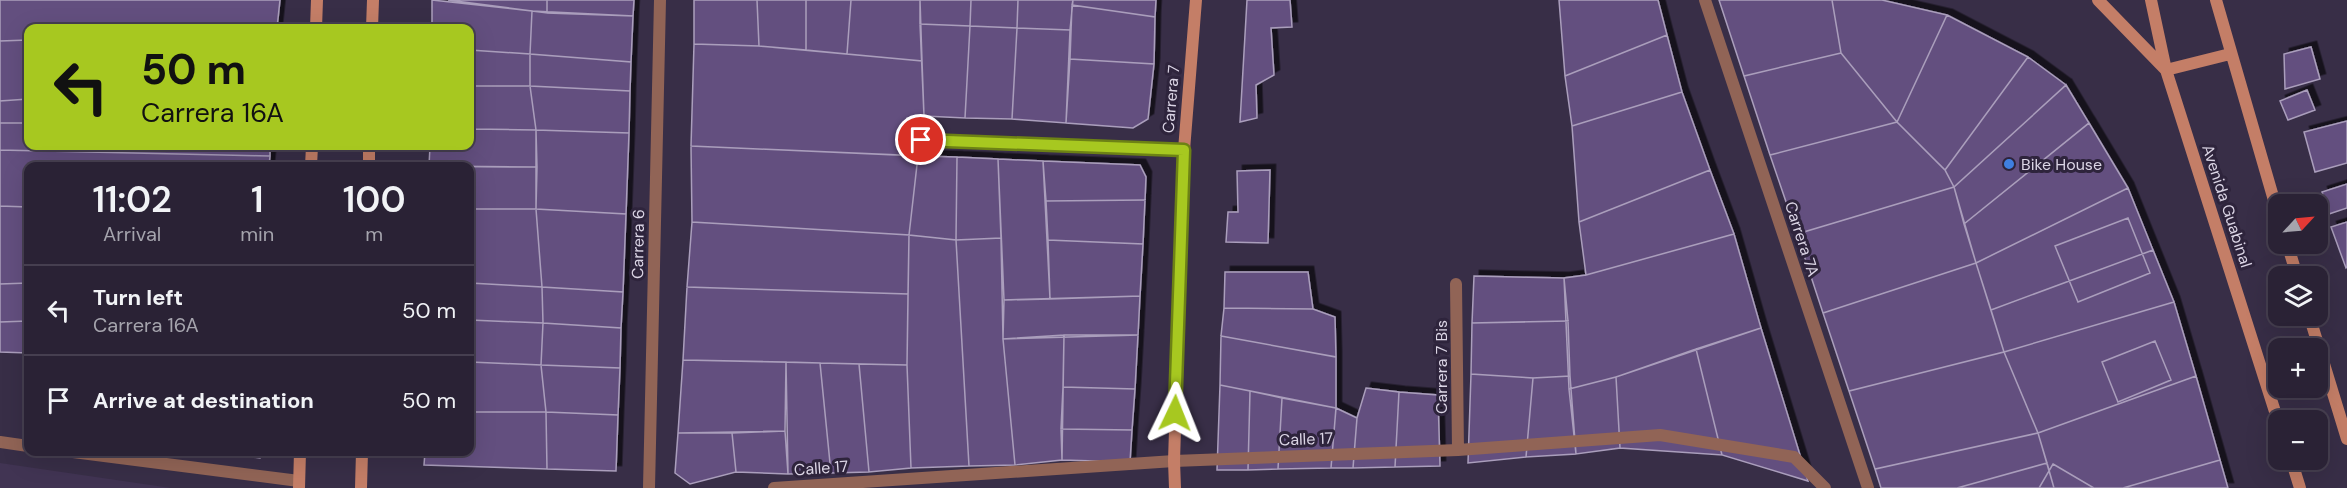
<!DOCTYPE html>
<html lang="en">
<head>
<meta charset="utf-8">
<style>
  :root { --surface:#2a2235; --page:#322a3d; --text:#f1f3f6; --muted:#a5a4ad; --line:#463f50 }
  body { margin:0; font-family:"DM Sans",sans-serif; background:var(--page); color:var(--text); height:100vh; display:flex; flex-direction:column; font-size:22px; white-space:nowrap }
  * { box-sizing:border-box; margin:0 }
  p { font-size:20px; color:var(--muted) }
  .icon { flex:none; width:33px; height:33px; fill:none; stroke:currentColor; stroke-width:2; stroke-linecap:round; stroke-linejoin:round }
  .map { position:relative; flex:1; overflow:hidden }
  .sheet { position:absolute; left:24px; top:162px; width:450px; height:294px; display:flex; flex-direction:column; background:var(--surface); border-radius:12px; box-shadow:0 6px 24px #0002,0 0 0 2px var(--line) }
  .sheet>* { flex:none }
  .banner { position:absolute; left:24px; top:24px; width:450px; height:126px; border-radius:12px; box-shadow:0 6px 24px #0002,0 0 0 2px var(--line); background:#a7c820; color:#111; overflow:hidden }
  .needle { width:39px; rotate:64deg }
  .buttons { position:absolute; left:2268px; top:194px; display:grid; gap:12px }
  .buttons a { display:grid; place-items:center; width:60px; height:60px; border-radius:12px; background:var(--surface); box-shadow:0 6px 24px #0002,0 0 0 2px var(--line); font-size:30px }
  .pin { position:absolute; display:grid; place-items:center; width:51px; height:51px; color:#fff; margin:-26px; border:3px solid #fff; border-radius:50%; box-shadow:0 2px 6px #0007 }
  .me { position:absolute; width:66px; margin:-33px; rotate:2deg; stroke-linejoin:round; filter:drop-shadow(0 0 4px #0008) }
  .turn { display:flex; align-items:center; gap:21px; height:126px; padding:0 18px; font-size:27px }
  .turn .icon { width:78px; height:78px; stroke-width:2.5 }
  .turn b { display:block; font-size:42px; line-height:51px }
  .eta { display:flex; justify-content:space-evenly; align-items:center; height:102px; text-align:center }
  .eta b { font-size:36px; font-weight:600; line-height:42px }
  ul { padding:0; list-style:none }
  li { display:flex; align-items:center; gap:18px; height:90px; padding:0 18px; border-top:2px solid var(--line) }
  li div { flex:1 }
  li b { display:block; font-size:22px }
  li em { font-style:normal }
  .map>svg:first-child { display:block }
  .built { fill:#413453 }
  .building { fill:#64507f; stroke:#aa9ebc; stroke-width:1.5; filter:url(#shadow) }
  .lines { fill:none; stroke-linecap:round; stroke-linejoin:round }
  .minor { stroke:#916456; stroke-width:12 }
  .tertiary { stroke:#916456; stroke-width:12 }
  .secondary { stroke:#c47e67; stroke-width:12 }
  .route-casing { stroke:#6d8215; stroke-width:15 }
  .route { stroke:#a7c820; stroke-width:10 }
  .shop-dot { fill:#3f7fe0; stroke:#2e243c; stroke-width:2 }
  .labels { text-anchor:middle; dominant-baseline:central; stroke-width:6; stroke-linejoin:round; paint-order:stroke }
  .street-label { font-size:16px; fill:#dbd5e5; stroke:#2e243c }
  .poi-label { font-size:16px; fill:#dbd5e5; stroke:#2e243c; text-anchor:start }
</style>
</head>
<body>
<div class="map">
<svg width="2347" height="488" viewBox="0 0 2347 488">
  <defs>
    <filter id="shadow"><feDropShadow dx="5.5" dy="-5.5" stdDeviation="0" flood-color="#0009"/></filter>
  </defs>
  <rect width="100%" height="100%" fill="#382e47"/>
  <!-- built -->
  <path class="built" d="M0 463 171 488H0Z"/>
  <!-- building -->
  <path class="building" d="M0 0H280L277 28H28V40L0 41Z
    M432 0 532 11 530 54 470 50V28H432Z
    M448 0H547V13L532 11Z
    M547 0H634L633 16 547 13Z
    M694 0H757L759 46 694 44Z
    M757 0H806V50L759 46Z
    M806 0H851L847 54 806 50Z
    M851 0H920L922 61 847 54Z
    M920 0H971L970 26 920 24Z
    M971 0H1018L1017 28 970 26Z
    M1018 0H1073L1070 30 1017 28Z
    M1073 0H1156L1155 17 1072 5Z
    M1247 0H1290L1292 27 1271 28 1274 75 1256 85 1257 118 1240 122Z
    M1559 0H1658L1667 35 1565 76Z
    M1719 0H1832L1841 53 1744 76Z
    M1832 0H1882L1947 15 1897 122 1841 53Z
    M1072 5 1155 17 1154 64 1070 59Z
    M532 11 633 16 631 62 530 54Z
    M1947 15 2028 57 1945 170 1897 122Z
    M920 24 970 26 965 118 924 116Z
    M970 26 1017 28 1012 119 965 118Z
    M1017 28 1070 30 1066 123 1012 119Z
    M1667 35 1682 92 1572 126 1565 76Z
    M28 40V99L0 101V41Z
    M694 44 759 46 922 61 924 116 907 118 901 155 691 146Z
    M2311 47 2320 79 2285 89 2284 54Z
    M470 50 530 54V86H470Z
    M1841 53 1897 122 1770 155 1744 76Z
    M530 54 631 62 630 91 530 86Z
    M2028 57 2066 85 1954 187 1945 170Z
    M1070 59 1154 64 1148 119 1133 128 1066 123Z
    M2066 85 2089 123 1964 224 1954 187Z
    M2066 85 2089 123 1964 224 1954 187Z
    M470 86H530L536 130 470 129Z
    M530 86 630 91 629 133 536 130Z
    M2307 90 2315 110 2288 120 2280 101Z
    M1682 92 1710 170 1579 222 1572 126Z
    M28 99V123H0V101Z
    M2347 121V163L2315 172 2304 132Z
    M1897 122 1945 170 1954 187 1797 234 1770 155Z
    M0 123H28V146H270V156L0 150Z
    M2089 123 2128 188 1976 263 1964 224Z
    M470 129 536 130 537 167 429 166 430 146H470Z
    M536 130 629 133 626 214 536 209Z
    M691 146 918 156 909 235 692 222Z
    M0 150 270 156 269 166H28V207L0 206Z
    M918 156 957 157 956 240 909 235Z
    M957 157 998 159 1001 238 956 240Z
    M998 159 1043 161 1050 299 1004 300Z
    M1043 161 1140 165 1146 177 1145 200 1046 201Z
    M470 167H537L536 209H470Z
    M1270 170 1268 243 1226 242 1228 212H1238L1237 171Z
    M1710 170 1734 234 1586 275 1579 222Z
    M2347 184V208L2329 214 2322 192Z
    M1954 187 1976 263 1823 313 1797 234Z
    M2128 188 2153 250 1991 310 1976 263Z
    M1145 200 1143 244 1048 240 1046 201Z
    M0 206 28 207V283L0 284Z
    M470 209H536L542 287 470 283Z
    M536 209 626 214 623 292 542 287Z
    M2128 218 2150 273 2078 302 2055 246Z
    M692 222 909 235 908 294 687 287Z
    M2347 222V267L2346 268 2331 227Z
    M1734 234 1761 328 1616 377 1569 389 1564 278 1586 275Z
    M909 235 956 240 969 466 911 468 907 365Z
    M1001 238 1003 339 1015 465 969 466 956 240Z
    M1048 240 1143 244 1140 296 1050 299Z
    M2153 250 2174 302 2004 352 1991 310Z
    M1976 263 2004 352 1849 391 1823 313Z
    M1225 272H1308L1313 309 1224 308Z
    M1474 276 1564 278 1568 321 1472 323Z
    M28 283V321L0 322V284Z
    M470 283 542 287 543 323 470 320Z
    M542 287 623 292 621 328 543 323Z
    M687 287 908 294 907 365 683 360Z
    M1140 296 1138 335 1003 339 1004 300Z
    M2174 302 2196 376 2038 433 2004 352Z
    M1224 308 1313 309 1335 317 1336 357 1221 336Z
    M470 320 543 323 541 365 470 362Z
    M28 321V353L0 352V322Z
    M1568 321 1570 376 1533 378 1471 374 1472 323Z
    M543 323 621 328 620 368 541 365Z
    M1761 328 1808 481 1722 455 1696 349Z
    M1064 335H1138L1135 389 1063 387Z
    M1064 335 1062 460 1015 465 1003 339Z
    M1221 336 1336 357V408L1220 385Z
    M2155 341 2171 380 2118 402 2102 362Z
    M1696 349 1722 455 1620 448 1616 377Z
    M2004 352 2038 433 1875 469 1849 391Z
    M683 360 786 362 785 431 678 433Z
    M470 362 541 365 546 412H470Z
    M786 362 820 363 831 473 788 474Z
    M820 363 859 364 869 472 831 473Z
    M859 364 907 365 911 468 869 472Z
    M541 365 620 368 618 415 546 412Z
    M1471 374 1533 378 1526 457 1468 463Z
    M1570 376 1576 454 1526 457 1533 378Z
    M2196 376 2220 460 2123 488H2054L2038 433Z
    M1616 377 1620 448 1576 454 1569 389Z
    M1220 385 1250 391 1248 470H1217Z
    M1063 387 1135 389 1132 430 1061 429Z
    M1366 388 1399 392 1395 467 1353 468 1357 418Z
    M1250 391 1282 398 1278 469 1248 470Z
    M1399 392 1438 395 1440 466 1395 467Z
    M1282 398 1336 408 1331 468 1278 469Z
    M1336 408 1357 418 1353 468H1331Z
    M470 412H546L547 469 424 465 425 452H470Z
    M546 412 618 415 616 471 547 469Z
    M1061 429 1132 430 1130 462 1062 460Z
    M785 431 788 474 736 472 732 433Z
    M678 433H732L736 472 690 484 675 473Z
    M2038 433 2047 463 1957 488H1881L1875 469Z
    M230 452H261L260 458 230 454Z
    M2220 460 2228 488H2123Z
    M2047 463 2054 488H1957Z
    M2053 464 2094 488H2039Z"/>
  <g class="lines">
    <!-- minor -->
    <path class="minor" d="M1705 0 1868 488
      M921 140 1184 150
      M1456 284 1458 450
      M0 442 28 446
      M73 452 299 481
      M774 488 1174 461 1458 450 1660 435 1794 457 1825 488"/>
    <!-- tertiary -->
    <path class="tertiary" d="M649 488 660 0"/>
    <!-- secondary -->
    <path class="secondary" d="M2098 0 2166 70 2230 54
      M2151 0 2166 70 2278 421
      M2216 0 2278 214
      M316 28 317 0
      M372 28 373 0
      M311 166 312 146
      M369 166V146
      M2287 243 2297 276
      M2309 315 2347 439
      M2291 459 2300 488
      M299 488 300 452
      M361 488 362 452
      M1175 488 1174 461 1184 150 1196 0"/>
  </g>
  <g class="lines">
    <defs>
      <path id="route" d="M921 140 1184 150 1175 413"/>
    </defs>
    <!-- route casing -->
    <use href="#route" class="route-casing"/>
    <!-- route -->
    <use href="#route" class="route"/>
  </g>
  <!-- markers -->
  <circle class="shop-dot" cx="2009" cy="164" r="6"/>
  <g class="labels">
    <!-- street labels -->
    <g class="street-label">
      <text transform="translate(1171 99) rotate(-85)">Carrera 7</text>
      <text transform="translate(2227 206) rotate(72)">Avenida Guabinal</text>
      <text transform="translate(1802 239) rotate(72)">Carrera 7A</text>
      <text transform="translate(638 244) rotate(-89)">Carrera 6</text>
      <text transform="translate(1441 367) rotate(-90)">Carrera 7 Bis</text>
      <text transform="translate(1306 439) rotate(-2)">Calle 17</text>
      <text transform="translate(821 468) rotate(-4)">Calle 17</text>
    </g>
    <!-- poi labels -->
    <g class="poi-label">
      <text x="2021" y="164">Bike House</text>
    </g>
  </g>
</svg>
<div class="buttons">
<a><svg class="needle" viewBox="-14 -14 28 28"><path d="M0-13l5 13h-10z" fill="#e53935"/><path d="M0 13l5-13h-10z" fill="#a5a4ad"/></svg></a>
<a><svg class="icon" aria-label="layers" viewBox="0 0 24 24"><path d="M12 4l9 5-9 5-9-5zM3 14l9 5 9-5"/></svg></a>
<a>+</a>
<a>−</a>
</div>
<div class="pin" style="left:921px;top:140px;background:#d93025"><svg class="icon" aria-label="arrive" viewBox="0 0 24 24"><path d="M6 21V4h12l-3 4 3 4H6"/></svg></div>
<svg class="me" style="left:1175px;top:413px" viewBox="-20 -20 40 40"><path d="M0-17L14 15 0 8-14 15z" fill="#a7c820" stroke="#fff" stroke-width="4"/></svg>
<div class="banner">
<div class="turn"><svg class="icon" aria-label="left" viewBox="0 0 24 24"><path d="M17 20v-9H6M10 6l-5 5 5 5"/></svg><div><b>50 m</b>Carrera 16A</div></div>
</div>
<section class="sheet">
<div class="eta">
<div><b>11:02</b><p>Arrival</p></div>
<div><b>1</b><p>min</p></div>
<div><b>100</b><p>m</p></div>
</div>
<ul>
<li><svg class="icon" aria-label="left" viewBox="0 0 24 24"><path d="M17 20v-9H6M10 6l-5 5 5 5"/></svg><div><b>Turn left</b><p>Carrera 16A</p></div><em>50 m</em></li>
<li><svg class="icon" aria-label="arrive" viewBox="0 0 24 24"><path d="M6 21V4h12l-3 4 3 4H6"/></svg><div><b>Arrive at destination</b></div><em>50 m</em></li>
</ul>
</section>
</div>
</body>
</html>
